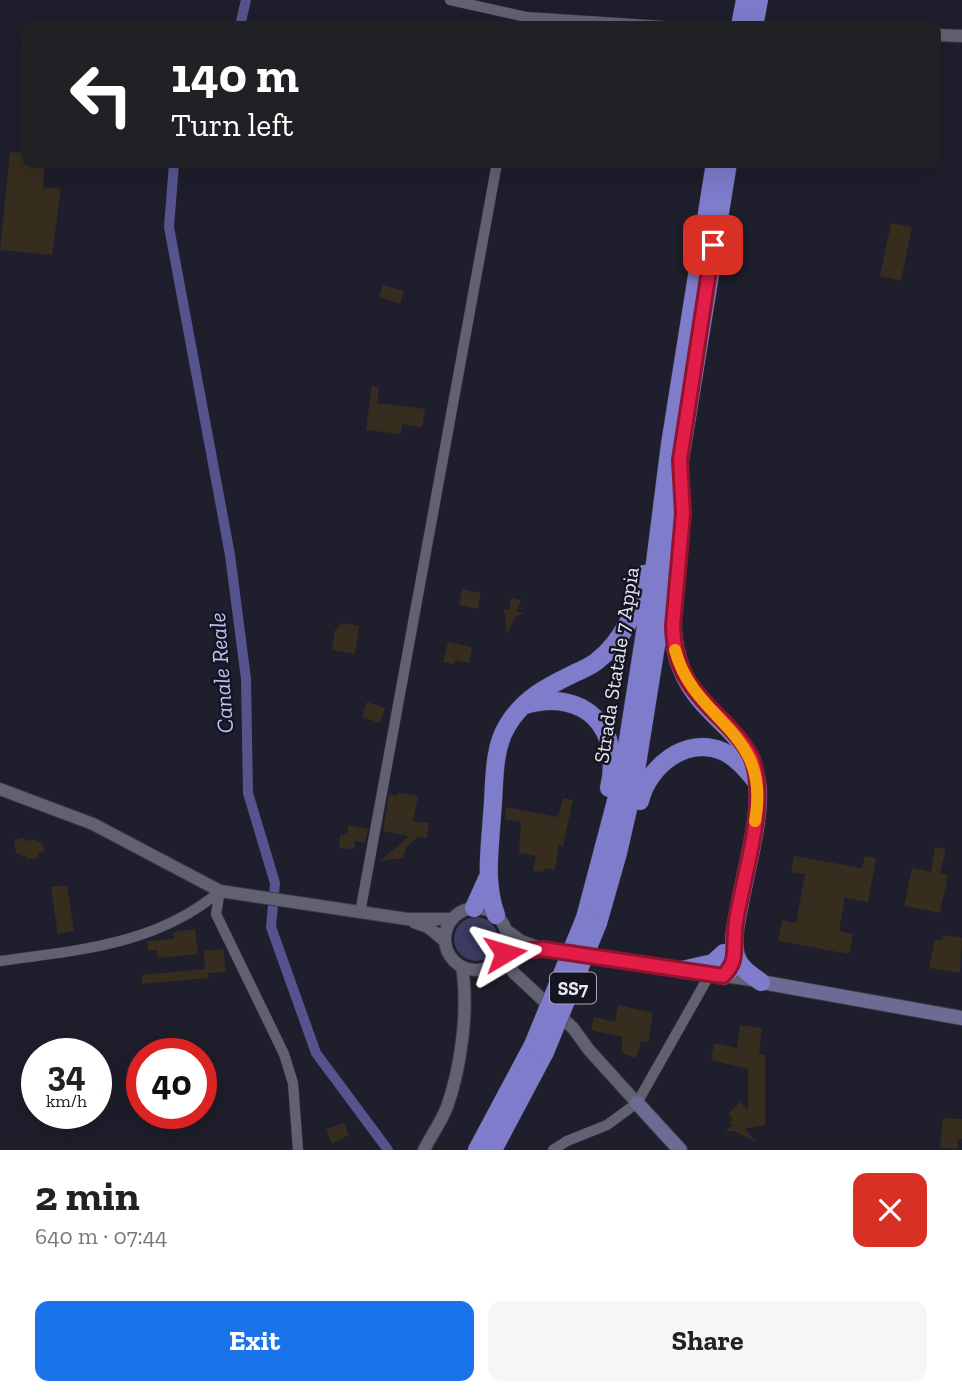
<!DOCTYPE html>
<html lang="en">
<head>
<meta charset="utf-8">
<style>
  :root { --surface:#fff; --page:#f6f6f6; --text:#222; --muted:#767676; --accent:#1a73e8 }
  body { margin:0; font-family:"Zilla Slab",serif; background:var(--page); color:var(--text); height:100vh; display:flex; flex-direction:column; font-size:26px; white-space:nowrap }
  * { box-sizing:border-box; margin:0 }
  p { font-size:23px; color:var(--muted) }
  .icon { flex:none; width:38px; height:38px; fill:none; stroke:currentColor; stroke-width:2; stroke-linecap:round; stroke-linejoin:round }
  .map { position:relative; height:1150px; overflow:hidden }
  .side { display:flex; flex-direction:column; background:var(--surface); flex:1 }
  .side>* { flex:none }
  .guide { position:absolute; left:21px; top:21px; width:920px; height:147px; border-radius:14px; box-shadow:0 7px 28px #0002; background:#202124; color:#fff; overflow:hidden }
  .speed { position:absolute; left:21px; top:1038px; display:flex; gap:14px; font-size:35px; font-weight:700; text-align:center }
  .speed>* { display:grid; place-content:center; width:91px; height:91px; border-radius:50%; background:var(--surface); box-shadow:0 7px 28px #0002; line-height:1 }
  .speed small { font-size:18px; font-weight:400 }
  .speed .limit { border:10px solid #d22; background:#fff; color:#111 }
  .pin { position:absolute; display:grid; place-items:center; width:60px; height:60px; color:#fff; margin:-30px; border-radius:14px; box-shadow:0 4px 10px #0006 }
  .me { position:absolute; width:77px; margin:-38px; rotate:83deg; stroke-linejoin:round; filter:drop-shadow(0 0 5px #0008) }
  .turn { display:flex; align-items:center; gap:24px; height:147px; padding:0 35px; font-size:32px }
  .turn .icon { width:91px; height:91px; stroke-width:2.5 }
  .turn b { display:block; font-size:49px; line-height:60px }
  .round { display:grid; place-items:center; flex:none; width:74px; height:74px; border-radius:14px; background:var(--page) }
  .head { display:flex; align-items:center; justify-content:space-between; height:119px; padding:0 35px }
  h1 { font-size:42px; font-weight:700; line-height:52px }
  .primary-button { display:flex; gap:14px; margin-top:auto; padding:14px 35px }
  .primary-button a { flex:1; height:80px; border-radius:14px; background:var(--accent); color:#fff; font-size:28px; font-weight:700; line-height:80px; text-align:center }
  .primary-button a+a { background:var(--page); color:var(--text) }
  .map>svg:first-child { display:block }
  .green { fill:#3c3b62 }
  .lines { fill:none; stroke-linecap:round; stroke-linejoin:round }
  .canal { stroke:#56548f; stroke-width:10 }
  .building { fill:#372d1f }
  .minor-casing { stroke:#393945; stroke-width:11 }
  .tertiary-casing { stroke:#393945; stroke-width:14 }
  .secondary-casing { stroke:#393945; stroke-width:16 }
  .trunk-casing { stroke:#393945; stroke-width:19 }
  .minor { stroke:#616172; stroke-width:10 }
  .tertiary { stroke:#616172; stroke-width:12 }
  .secondary { stroke:#6c6b93; stroke-width:14 }
  .trunk { stroke:#7e7ccb; stroke-width:18 }
  .trunk-bridge-casing { stroke:#393945; stroke-width:19; stroke-linecap:butt }
  .trunk-bridge { stroke:#7e7ccb; stroke-width:18 }
  .route-casing { stroke:#92132f; stroke-width:18 }
  .route { stroke:#e11d48; stroke-width:12 }
  .slow { stroke:#f59e0b; stroke-width:12 }
  .labels { text-anchor:middle; dominant-baseline:central; stroke-width:5; stroke-linejoin:round; paint-order:stroke }
  .shield { fill:#151522; stroke:#a9a9b4; stroke-width:2 }
  .shield-label { font-size:19px; font-weight:bold; fill:#e8e8f2 }
  .street-label { font-size:21px; fill:#e8e8f2; stroke:#151522 }
  .water-label { font-size:23px; font-style:italic; fill:#c0c1f7; stroke:#151522 }
</style>
</head>
<body>
<div class="map">
<svg width="962" height="1150" viewBox="0 0 962 1150">
  <rect width="100%" height="100%" fill="#1e1e2c"/>
  <!-- green -->
  <path class="green" d="M454 939a22 22 0 1 1 44 0a22 22 0 1 1-44 0Z"/>
  <g class="lines">
    <!-- canal -->
    <path class="canal" d="M240 26 246 0
      M174 163 169 227 230 555 246 679 248 793 275 883 271 927 316 1053 388 1150"/>
  </g>
  <!-- building -->
  <path class="building" d="M10 152 26 153V163H45L43 187 61 189 52 255 0 250Z
    M891 223 912 227 901 281 880 276Z
    M383 285 404 291 400 304 379 297Z
    M372 386 379 388 377 403 425 409 422 428 402 424 401 434 366 430Z
    M462 589 481 593 478 609 459 605Z
    M511 598 521 600 517 611 524 613 515 617 507 635 504 609 509 610Z
    M342 623 359 626 355 654 332 650 335 630Z
    M448 642 472 647 469 663 455 660 454 664 443 662Z
    M367 702 385 708 380 723 362 717Z
    M398 793 418 796 413 822 429 823 427 838 417 837 406 848 403 858 380 861 409 836 383 831 389 794 397 796Z
    M563 798 573 800 563 846 559 845 555 870 544 868 543 872 533 871 536 856 519 853 521 822 505 819 506 807 558 817Z
    M348 825 368 829 365 842 355 841 354 849 339 848 340 835H347Z
    M24 838 25 841 36 839 37 843 42 842 44 852 38 853 39 858 27 859V856L21 857 20 853H16L14 840Z
    M935 847 946 849 940 874 948 875 940 913 904 906 912 868 931 872Z
    M794 856 862 868 865 856 876 858 868 902 845 898 839 931 853 934 849 954 778 941 782 920 796 923 805 874 791 872Z
    M67 885 74 931 58 934 51 887Z
    M195 929 198 954 158 958 157 950 148 951 147 941 174 939 173 932Z
    M944 935 962 938 960 973 929 968 935 939 942 940Z
    M223 949 226 972 208 973 209 978 142 984V975L205 969 204 951Z
    M618 1005 653 1013 648 1043 641 1041 636 1058 622 1053V1037L591 1030 594 1017 615 1022Z
    M740 1025 762 1028 759 1054 765 1055V1125L744 1129 757 1142 734 1131 725 1132 732 1125 729 1123 733 1119 728 1114 740 1102 748 1110V1069L711 1060 714 1043 737 1048Z
    M943 1118 962 1119V1139H958V1149L940 1148Z
    M344 1123 349 1135 332 1144 326 1129Z"/>
  <g class="lines">
    <defs>
      <path id="minor" d="M450 0 526 17 664 26
        M220 891 216 914 284 1054 293 1083 298 1150
        M360 913 497 163
        M0 961C78 950 157 945 220 891
        M553 1150 567 1141 607 1125 637 1103 710 974"/>
      <path id="tertiary" d="M936 35 962 36
        M0 789 93 824 220 891 407 919H452
        M445 939a31 31 0 1 1 62 0a31 31 0 1 1-62 0Z
        M414 922 428 927 445 941
        M507 931 521 941 543 949 758 981
        M502 957 514 973 573 1028 589 1050 637 1103
        M424 1150C431 1136 441 1122 447 1107 461 1067 469 1009 462 967"/>
      <path id="secondary" d="M761 982 962 1018
        M637 1103 680 1150"/>
      <path id="trunk" d="M740 26 745 0
        M754 26 759 0
        M674 596C670 629 674 664 694 692 717 725 750 736 757 782 762 816 745 873 739 908 736 923 732 940 736 956 740 968 751 975 761 982
        M525 705C585 688 623 728 609 788
        M640 801C648 767 685 736 722 751 736 757 746 769 755 780
        M474 908 487 879
        M496 915C484 882 490 849 492 815 495 786 492 751 507 726 523 699 546 687 573 674 581 670 590 667 597 661 622 642 640 605 644 574
        M585 918 622 778 651 594 670 444 715 163
        M598 923 618 853 634 783 663 602 680 460 728 163
        M682 970 713 963 724 953
        M723 976 732 968 736 956
        M477 1150 533 1045
        M493 1150 545 1052"/>
    </defs>
    <!-- minor casing -->
    <use href="#minor" class="minor-casing"/>
    <!-- tertiary casing -->
    <use href="#tertiary" class="tertiary-casing"/>
    <!-- secondary casing -->
    <use href="#secondary" class="secondary-casing"/>
    <!-- trunk casing -->
    <use href="#trunk" class="trunk-casing"/>
    <!-- minor -->
    <use href="#minor" class="minor"/>
    <!-- tertiary -->
    <use href="#tertiary" class="tertiary"/>
    <!-- secondary -->
    <use href="#secondary" class="secondary"/>
    <!-- trunk -->
    <use href="#trunk" class="trunk"/>
    <defs>
      <path id="trunk-bridge" d="M533 1045 585 918
        M545 1052 598 923"/>
    </defs>
    <!-- trunk-bridge casing -->
    <use href="#trunk-bridge" class="trunk-bridge-casing"/>
    <!-- trunk-bridge -->
    <use href="#trunk-bridge" class="trunk-bridge"/>
  </g>
  <g class="lines">
    <defs>
      <path id="route" d="M505 953 543 949 723 976C738 961 733 952 735 933 735 922 738 911 740 901 748 859 767 799 752 759 746 745 734 732 723 721 692 691 674 670 673 626L683 514 680 460 713 245"/>
    </defs>
    <!-- route casing -->
    <use href="#route" class="route-casing"/>
    <!-- route -->
    <use href="#route" class="route"/>
    <!-- slow -->
    <path class="slow" d="M675 650C695 724 772 729 755 821"/>
  </g>
  <g class="labels">
    <!-- shield labels -->
    <rect class="shield" x="550" y="972.5" width="46" height="31" rx="5"/>
    <g class="shield-label">
      <text x="573" y="988">SS7</text>
    </g>
    <!-- street labels -->
    <g class="street-label">
      <text transform="translate(616 665) rotate(-81)">Strada Statale 7 Appia</text>
    </g>
    <!-- water labels -->
    <g class="water-label">
      <text transform="translate(221 673) rotate(-94)">Canale Reale</text>
    </g>
  </g>
</svg>
<div class="speed"><div>34<small>km/h</small></div><div class="limit">40</div></div>
<div class="pin" style="left:713px;top:245px;background:#d93025"><svg class="icon" aria-label="arrive" viewBox="0 0 24 24"><path d="M6 21V4h12l-3 4 3 4H6"/></svg></div>
<svg class="me" style="left:505px;top:953px" viewBox="-20 -20 40 40"><path d="M0-17L14 15 0 8-14 15z" fill="#e11d48" stroke="#fff" stroke-width="4"/></svg>
<div class="guide">
<div class="turn"><svg class="icon" aria-label="left" viewBox="0 0 24 24"><path d="M17 20v-9H6M10 6l-5 5 5 5"/></svg><div><b>140 m</b>Turn left</div></div>
</div>
</div>
<section class="side">
<div class="head"><div><h1>2 min</h1><p>640 m · 07:44</p></div><a class="round" style="background:#d93025;color:#fff"><svg class="icon" aria-label="close" viewBox="0 0 24 24"><path d="M6 6l12 12M18 6L6 18"/></svg></a></div>
<div class="primary-button"><a>Exit</a><a>Share</a></div>
</section>
</body>
</html>
